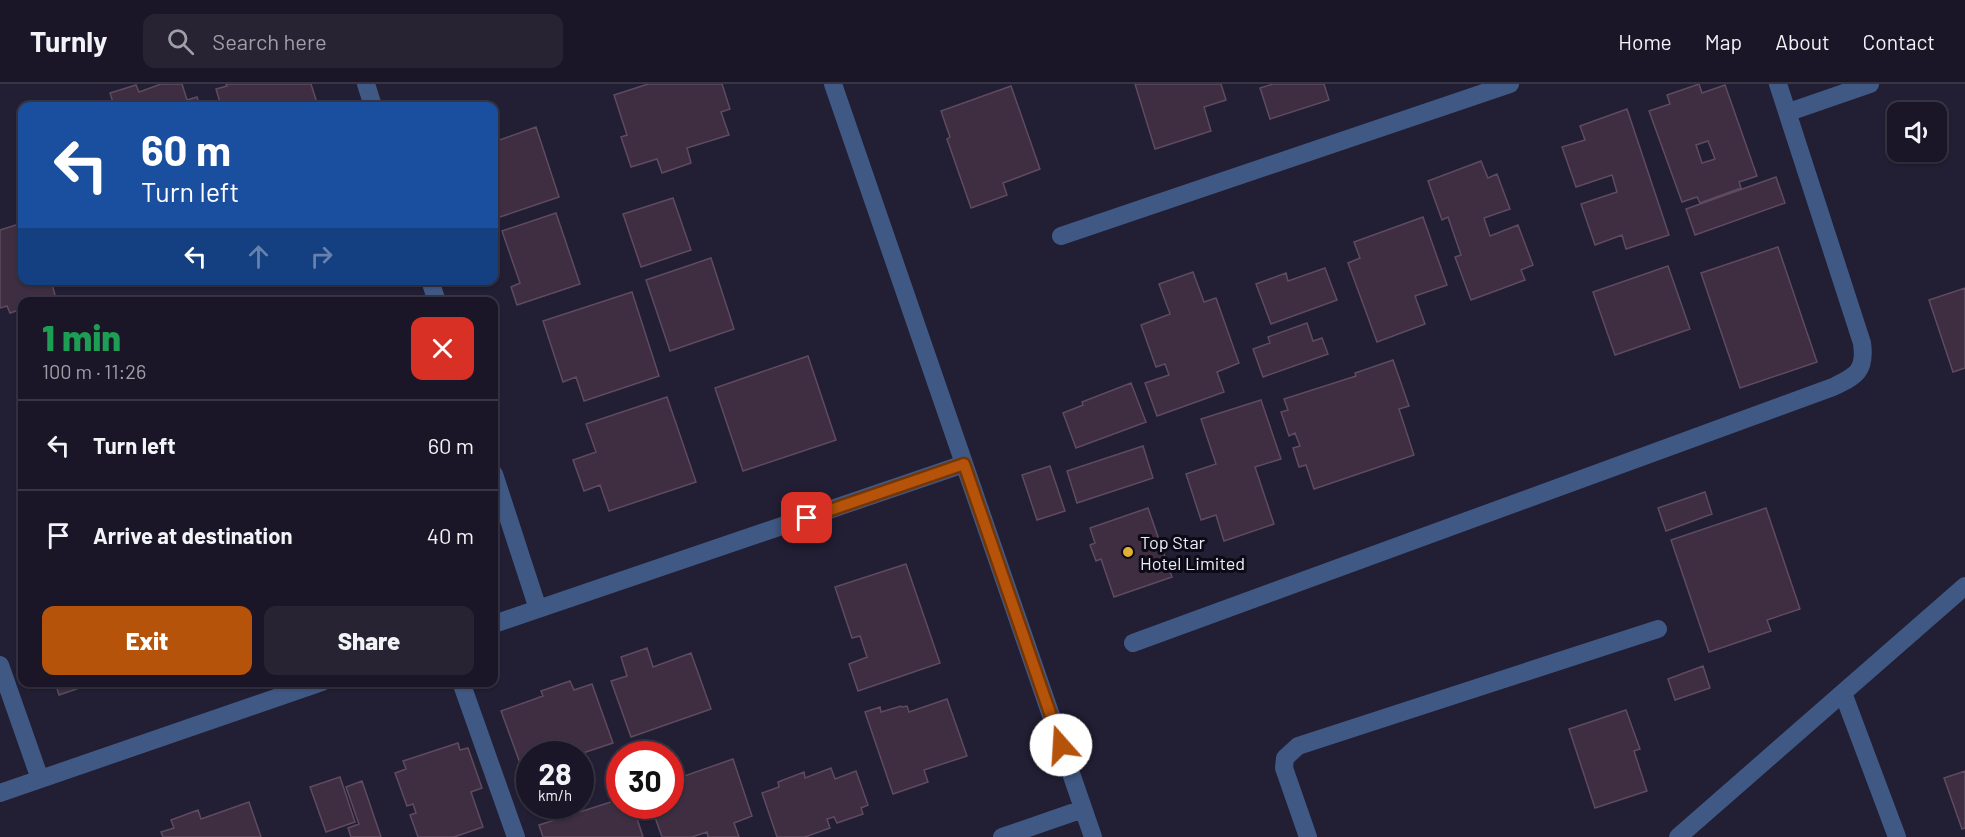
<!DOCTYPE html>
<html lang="en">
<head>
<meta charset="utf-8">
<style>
  :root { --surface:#1a1627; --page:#272333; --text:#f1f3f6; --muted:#9f9fa7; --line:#383544; --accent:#b45309 }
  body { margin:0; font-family:Barlow,sans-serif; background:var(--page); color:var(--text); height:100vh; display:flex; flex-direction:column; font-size:22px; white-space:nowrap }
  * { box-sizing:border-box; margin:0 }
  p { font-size:20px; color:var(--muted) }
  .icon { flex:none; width:33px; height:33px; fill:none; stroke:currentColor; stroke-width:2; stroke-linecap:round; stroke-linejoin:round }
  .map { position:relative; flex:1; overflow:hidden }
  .drawer { position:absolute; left:18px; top:213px; width:480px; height:390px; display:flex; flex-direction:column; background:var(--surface); border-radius:12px; box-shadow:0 2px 4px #0004,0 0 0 2px var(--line) }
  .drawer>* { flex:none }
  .hud { position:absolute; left:18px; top:18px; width:480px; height:183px; border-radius:12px; box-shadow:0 2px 4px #0004,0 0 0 2px var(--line); background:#1a4fa0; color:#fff; overflow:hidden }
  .controls { position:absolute; left:1887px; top:18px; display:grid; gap:12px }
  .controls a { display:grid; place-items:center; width:60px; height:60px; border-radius:12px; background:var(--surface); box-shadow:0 2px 4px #0004,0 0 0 2px var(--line); font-size:30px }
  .speed { position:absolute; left:516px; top:657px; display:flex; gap:12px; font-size:30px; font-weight:700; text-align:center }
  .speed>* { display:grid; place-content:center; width:78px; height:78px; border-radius:50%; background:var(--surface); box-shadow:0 2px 4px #0004,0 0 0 2px var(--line); line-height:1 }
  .speed small { font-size:15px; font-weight:400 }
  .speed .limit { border:9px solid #d22; background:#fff; color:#111 }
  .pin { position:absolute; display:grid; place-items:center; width:51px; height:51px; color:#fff; margin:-26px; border-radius:12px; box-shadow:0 3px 9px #0006 }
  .me { position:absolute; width:66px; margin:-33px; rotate:341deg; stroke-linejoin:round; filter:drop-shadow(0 0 4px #0008) }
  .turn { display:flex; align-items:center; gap:21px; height:126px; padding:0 24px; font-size:27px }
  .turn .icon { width:78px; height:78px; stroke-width:2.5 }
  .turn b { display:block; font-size:42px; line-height:51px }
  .lanes { display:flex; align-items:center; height:57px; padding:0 24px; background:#0003; justify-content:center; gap:30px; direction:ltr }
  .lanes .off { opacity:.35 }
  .round { display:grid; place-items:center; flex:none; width:63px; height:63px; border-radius:12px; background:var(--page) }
  .headline { display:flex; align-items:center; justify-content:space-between; height:102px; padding:0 24px }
  h1 { font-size:36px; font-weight:800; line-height:45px; color:#1e9e55 }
  .button { display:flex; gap:12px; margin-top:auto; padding:12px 24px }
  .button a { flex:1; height:69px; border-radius:12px; background:var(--accent); color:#fff; font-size:24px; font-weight:800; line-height:69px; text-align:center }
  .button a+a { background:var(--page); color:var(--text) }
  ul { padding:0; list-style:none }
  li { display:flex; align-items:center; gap:18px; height:90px; padding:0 24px; border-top:2px solid var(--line) }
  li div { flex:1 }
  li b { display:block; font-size:22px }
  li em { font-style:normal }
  header { display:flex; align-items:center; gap:36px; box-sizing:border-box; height:84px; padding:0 30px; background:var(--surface); border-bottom:2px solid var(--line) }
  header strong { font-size:28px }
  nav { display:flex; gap:33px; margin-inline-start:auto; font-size:21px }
  .search { width:420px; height:54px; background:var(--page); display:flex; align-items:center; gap:15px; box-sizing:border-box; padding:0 21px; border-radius:12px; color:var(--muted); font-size:22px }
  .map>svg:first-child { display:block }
  .building { fill:#3f2e42; stroke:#5e4b60; stroke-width:1.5; fill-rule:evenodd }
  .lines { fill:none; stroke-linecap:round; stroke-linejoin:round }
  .minor { stroke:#405984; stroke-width:18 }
  .route-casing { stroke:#753606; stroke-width:15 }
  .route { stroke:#b45309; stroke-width:10 }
  .poi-dot { fill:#e0af34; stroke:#0c0a14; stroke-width:2 }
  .labels { text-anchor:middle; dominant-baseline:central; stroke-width:6; stroke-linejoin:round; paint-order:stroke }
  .poi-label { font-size:18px; fill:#edebfa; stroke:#0c0a14; text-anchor:start }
</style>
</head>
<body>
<header>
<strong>Turnly</strong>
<div class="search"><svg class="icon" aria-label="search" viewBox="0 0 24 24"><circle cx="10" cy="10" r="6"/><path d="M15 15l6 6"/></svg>Search here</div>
<nav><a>Home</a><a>Map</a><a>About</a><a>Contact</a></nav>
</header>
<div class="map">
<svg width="1965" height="753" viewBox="0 0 1965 753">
  <rect width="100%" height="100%" fill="#221e34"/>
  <!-- building -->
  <path class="building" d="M161 0H182L187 16 197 13 200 22H114L110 9 136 1 139 8Z
    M226 0H311L318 22H221L216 5 227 2Z
    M648 0H722L730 25 721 28 729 51 687 64 691 79 662 89 657 75 631 83 621 53 627 51 614 11Z
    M1135 0H1221L1226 16 1204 23 1211 47 1155 65Z
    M1273 0H1324L1329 16 1270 35 1260 4Z
    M1699 0 1702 9 1725 1 1757 92 1739 98 1741 104 1700 119 1697 113 1682 118 1649 27 1670 20 1667 11ZM1708 57 1715 75 1702 79 1696 61Z
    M1011 2 1040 85 1003 99 1007 111 971 124 947 55 950 53 941 27Z
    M1627 25 1669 151 1626 165 1622 151 1595 161 1581 120 1617 108 1612 91 1576 103 1562 63 1585 56 1580 42Z
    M536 43 559 113 494 135V58Z
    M1481 77 1488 94 1497 90 1510 125 1484 134 1490 152 1518 141 1533 181 1521 186 1525 196 1471 216 1455 173 1461 171 1448 133 1442 136 1428 97Z
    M1776 93 1785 119 1695 151 1686 125Z
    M673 114 691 166 641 183 623 130Z
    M556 129 580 200 517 221 511 203 520 199 502 147Z
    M1423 133 1447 201 1415 212 1425 240 1377 258 1348 179 1360 174 1354 158Z
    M22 139V196H51L56 215 47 218H22V225L10 229 7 222 0 224V146Z
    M1778 163 1817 278 1740 304 1701 189Z
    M711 174 734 245 670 267 646 196Z
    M1668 182 1690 245 1615 271 1593 208Z
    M1325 184 1337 216 1271 240 1256 200 1286 189 1288 197Z
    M1193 188 1204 218 1216 214 1239 279 1217 288 1224 308 1157 332 1145 299 1169 291 1165 280 1156 283 1141 241 1170 230 1159 200Z
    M1965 204V284L1953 288 1929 216Z
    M632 208 659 292 584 317 576 293 563 298 543 237Z
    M1307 239 1313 257 1322 254 1328 270 1263 293 1253 265 1270 259 1268 253Z
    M808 272 836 356 743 387 715 304Z
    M1393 276 1409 322 1399 325 1414 371 1314 405 1306 381 1299 383 1293 364 1300 362 1295 349 1289 352 1281 328 1288 326 1284 315 1356 292 1355 289Z
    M1131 299 1146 338 1076 364 1063 329 1083 321 1082 318Z
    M667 313 696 398 609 427 600 401 584 407 573 376 596 368 586 340Z
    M1261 316 1281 375 1255 383 1274 440 1224 457 1216 431 1201 436 1186 390 1216 380 1201 335Z
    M1143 362 1153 394 1077 419 1067 387Z
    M1050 382 1065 427 1037 436 1022 391Z
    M1705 408 1712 430 1666 447 1658 424Z
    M1148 424 1172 493 1114 513 1101 475 1096 477 1090 461 1095 459 1090 444Z
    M1766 424 1800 525 1767 536 1771 547 1709 568 1671 456Z
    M906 480 940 579 858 607 849 580 867 573 860 552 852 554 835 503Z
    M647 564 653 583 691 569 711 625 631 653 611 597 627 592 621 573Z
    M1703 582 1710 604 1675 616 1668 595Z
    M570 597 574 606 592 600 613 659 580 670H530V688L524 690 501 627 543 612 541 607Z
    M55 598H97L59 611Z
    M947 615 967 672 924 686 928 698 893 710 865 628 880 623 881 628 901 622 902 623 907 622 909 628Z
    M1626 626 1640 665 1634 667 1647 707 1595 724 1569 645Z
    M458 659 460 666 468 664 482 704 471 708 483 743 454 753H418L410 731 416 729 413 720 407 722 395 689 406 685 403 677Z
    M733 675 752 732 734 739 739 753H708L707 748 692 753H662L651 722H670V697Z
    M831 684 835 695 856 687 868 721 861 724 863 730 837 739 834 733 827 735 830 744 805 753H777L762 709 779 703 778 698 804 688 805 694Z
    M1965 687V744L1962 745 1944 694Z
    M340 693 355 738 326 748 310 703Z
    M362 697 381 753H351L348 744 359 740 346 703Z
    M620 715V722H633L643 753H543L539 741Z
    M249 718 261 753H163L161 748 174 744 171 736 198 726 201 735Z"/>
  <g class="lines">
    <!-- minor -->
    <path class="minor" d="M366 0 373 22
      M833 0 1093 753
      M1789 28 1870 0
      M1061 152 1510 0
      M430 196 437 218
      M494 390 538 525
      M494 540 964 380
      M1133 559 1833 303C1856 292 1866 287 1862 259L1778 0
      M0 581 40 695
      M461 598 516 753
      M1843 609 1897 753
      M0 709 322 598
      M1002 753 1083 725
      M1308 753 1284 684 1285 674 1298 662 1658 545
      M1678 753 1965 502"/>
  </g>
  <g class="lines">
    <defs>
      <path id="route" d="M807 434 964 380 1061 661"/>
    </defs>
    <!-- route casing -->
    <use href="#route" class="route-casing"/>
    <!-- route -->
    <use href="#route" class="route"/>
  </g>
  <!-- markers -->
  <circle class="poi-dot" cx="1128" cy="468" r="6"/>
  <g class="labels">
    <!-- poi labels -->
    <g class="poi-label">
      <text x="1140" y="458">Top Star<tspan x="1140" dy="21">Hotel Limited</tspan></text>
    </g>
  </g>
</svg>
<div class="controls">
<a><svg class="icon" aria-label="sound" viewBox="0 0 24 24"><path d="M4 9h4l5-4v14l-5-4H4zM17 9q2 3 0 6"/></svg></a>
</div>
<div class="speed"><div>28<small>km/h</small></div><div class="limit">30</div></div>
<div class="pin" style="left:807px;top:434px;background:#d93025"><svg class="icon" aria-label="arrive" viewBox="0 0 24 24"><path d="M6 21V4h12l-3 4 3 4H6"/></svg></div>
<svg class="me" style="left:1061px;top:661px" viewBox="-20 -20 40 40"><circle r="19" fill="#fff"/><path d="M0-13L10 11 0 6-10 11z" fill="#b45309"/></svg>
<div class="hud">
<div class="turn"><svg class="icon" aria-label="left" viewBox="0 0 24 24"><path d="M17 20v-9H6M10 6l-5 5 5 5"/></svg><div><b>60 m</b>Turn left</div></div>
<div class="lanes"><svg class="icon" aria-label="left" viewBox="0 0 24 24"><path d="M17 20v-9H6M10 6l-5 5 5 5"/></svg><svg class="icon off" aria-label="ahead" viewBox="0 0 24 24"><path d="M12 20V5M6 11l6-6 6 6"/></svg><svg class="icon off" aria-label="right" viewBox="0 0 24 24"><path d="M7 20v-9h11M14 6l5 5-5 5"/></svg></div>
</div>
<section class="drawer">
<div class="headline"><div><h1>1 min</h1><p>100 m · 11:26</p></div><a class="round" style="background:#d93025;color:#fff"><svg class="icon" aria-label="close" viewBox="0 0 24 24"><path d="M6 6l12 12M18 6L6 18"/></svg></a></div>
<ul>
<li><svg class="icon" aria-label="left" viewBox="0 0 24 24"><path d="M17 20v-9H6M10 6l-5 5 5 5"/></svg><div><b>Turn left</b></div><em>60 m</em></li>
<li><svg class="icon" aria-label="arrive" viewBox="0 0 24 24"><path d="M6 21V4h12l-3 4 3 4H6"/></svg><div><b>Arrive at destination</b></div><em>40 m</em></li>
</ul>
<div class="button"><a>Exit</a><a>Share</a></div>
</section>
</div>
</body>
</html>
